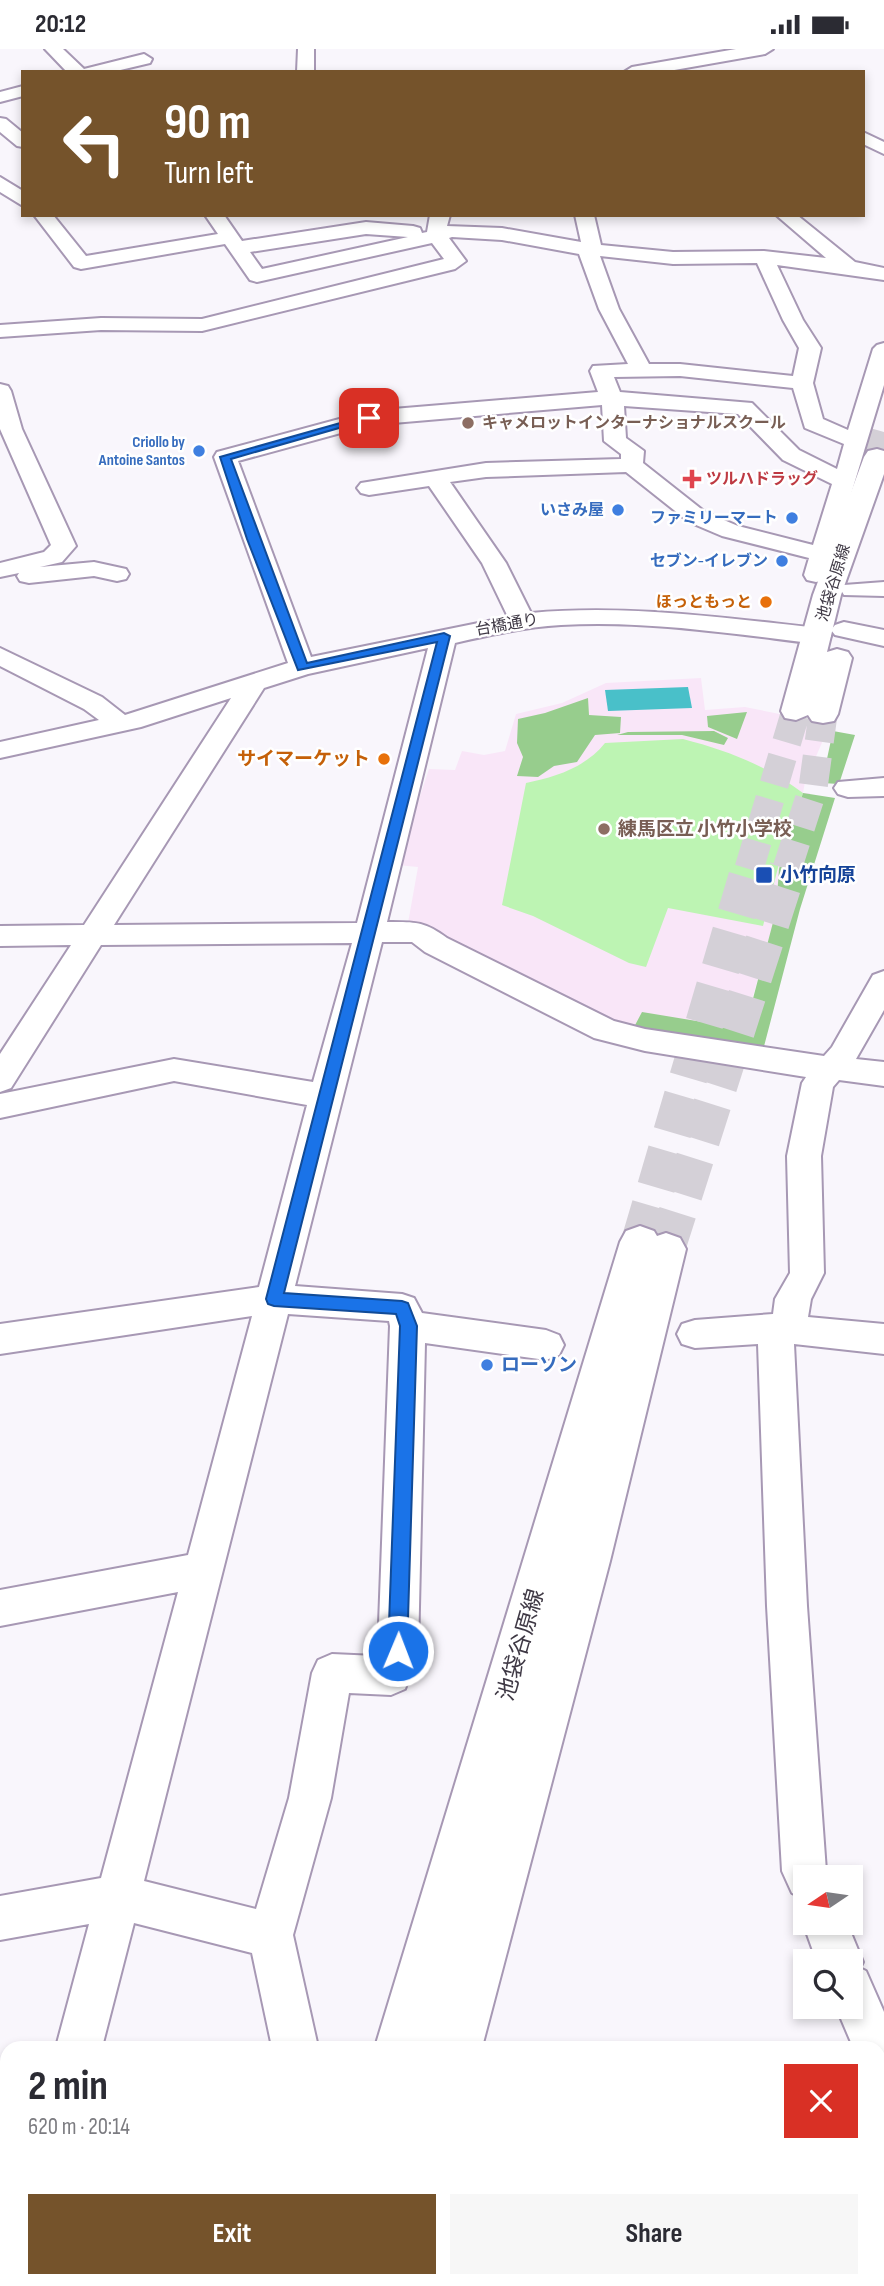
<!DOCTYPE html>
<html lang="en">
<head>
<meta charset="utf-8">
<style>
  :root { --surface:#fff; --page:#f7f7f7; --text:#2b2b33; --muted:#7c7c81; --accent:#75532b }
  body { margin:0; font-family:"Sofia Sans Condensed","Noto Sans JP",sans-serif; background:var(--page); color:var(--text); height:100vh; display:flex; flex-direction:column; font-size:26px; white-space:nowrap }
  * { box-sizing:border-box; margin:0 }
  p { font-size:23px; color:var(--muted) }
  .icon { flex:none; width:38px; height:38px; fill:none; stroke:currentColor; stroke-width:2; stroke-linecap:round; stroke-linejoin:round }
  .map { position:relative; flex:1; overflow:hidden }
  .drawer { position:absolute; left:0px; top:1992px; width:886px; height:247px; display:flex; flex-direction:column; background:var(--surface); border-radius:21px 21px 0 0; box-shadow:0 4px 10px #0003 }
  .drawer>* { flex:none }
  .hud { position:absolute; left:21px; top:21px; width:844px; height:147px; border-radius:0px; box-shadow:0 4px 10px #0003; background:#75532b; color:#fff; overflow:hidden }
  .needle { width:46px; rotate:257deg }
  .controls { position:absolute; left:793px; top:1816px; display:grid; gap:14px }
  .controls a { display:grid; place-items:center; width:70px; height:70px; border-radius:0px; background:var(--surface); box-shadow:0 4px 10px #0003; font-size:35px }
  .pin { position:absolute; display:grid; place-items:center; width:60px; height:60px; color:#fff; margin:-30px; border-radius:14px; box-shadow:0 4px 10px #0006 }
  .me { position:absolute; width:77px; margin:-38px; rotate:1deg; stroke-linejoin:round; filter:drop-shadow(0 0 5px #0008) }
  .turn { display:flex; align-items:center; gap:24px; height:147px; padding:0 28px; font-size:32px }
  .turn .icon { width:91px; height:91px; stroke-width:2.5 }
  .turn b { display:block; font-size:49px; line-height:60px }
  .round { display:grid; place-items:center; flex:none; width:74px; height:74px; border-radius:0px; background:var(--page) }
  .overview { display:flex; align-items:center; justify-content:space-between; height:119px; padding:0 28px }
  h1 { font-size:42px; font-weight:700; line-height:52px }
  .cta { display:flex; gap:14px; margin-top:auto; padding:14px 28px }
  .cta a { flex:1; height:80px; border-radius:0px; background:var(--accent); color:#fff; font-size:28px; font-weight:700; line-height:80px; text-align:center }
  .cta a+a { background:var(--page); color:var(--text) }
  .status { display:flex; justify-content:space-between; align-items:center; height:49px; padding:0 35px; background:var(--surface); direction:ltr }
  .status svg { height:19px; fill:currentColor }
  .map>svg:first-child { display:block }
  .education { fill:#f9e6f8 }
  .green { fill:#bdf4b3 }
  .forest { fill:#97cd8d }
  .water { fill:#49c0c9 }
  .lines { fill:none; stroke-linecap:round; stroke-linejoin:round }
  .secondary-tunnel-far1 { stroke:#d4d0d7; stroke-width:29; stroke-dasharray:29 15; stroke-linecap:butt }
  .secondary-tunnel { stroke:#d4d0d7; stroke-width:38; stroke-dasharray:38 19; stroke-linecap:butt }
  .street-casing { stroke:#a798b4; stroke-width:4 }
  .secondary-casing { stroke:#a798b4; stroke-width:4 }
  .street { fill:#fff; fill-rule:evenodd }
  .secondary { fill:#fff; fill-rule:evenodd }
  .route { fill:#1a73e8; stroke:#114b97; stroke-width:2 }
  .education-dot { fill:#8d6e63; stroke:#fff; stroke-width:2.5 }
  .shop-dot { fill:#3f7fe0; stroke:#fff; stroke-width:2.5 }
  .health-dot { fill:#e0444e; stroke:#fff; stroke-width:2.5 }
  .food-dot { fill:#e8710a; stroke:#fff; stroke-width:2.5 }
  .transit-dot { fill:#1a4fb4; stroke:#fff; stroke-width:2.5 }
  .labels { text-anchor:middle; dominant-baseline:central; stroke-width:5; stroke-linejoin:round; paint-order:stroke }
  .far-education-label { font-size:16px; font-weight:bold; fill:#785e54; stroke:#fff; text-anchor:start }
  .far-shop-label { font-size:16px; font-weight:bold; fill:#366cbe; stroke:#fff; text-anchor:end }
  .far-health-label { font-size:16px; font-weight:bold; fill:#be3a42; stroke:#fff; text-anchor:start }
  .far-street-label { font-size:16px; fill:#3f3945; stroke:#fff }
  .far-food-label { font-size:16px; font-weight:bold; fill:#c56008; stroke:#fff; text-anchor:end }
  .food-label { font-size:19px; font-weight:bold; fill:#c56008; stroke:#fff; text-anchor:end }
  .education-label { font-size:19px; font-weight:bold; fill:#785e54; stroke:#fff; text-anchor:start }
  .transit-label { font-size:19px; font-weight:bold; fill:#164399; stroke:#fff; text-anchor:start }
  .shop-label { font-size:19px; font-weight:bold; fill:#366cbe; stroke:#fff; text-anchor:start }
  .near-street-label { font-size:23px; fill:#3f3945; stroke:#fff }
</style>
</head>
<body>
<div class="status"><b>20:12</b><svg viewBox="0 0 49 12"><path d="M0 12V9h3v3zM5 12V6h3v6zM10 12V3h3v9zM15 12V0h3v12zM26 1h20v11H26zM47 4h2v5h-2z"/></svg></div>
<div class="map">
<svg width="884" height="2237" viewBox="0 0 884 2237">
  <rect width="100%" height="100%" fill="#f9f6fc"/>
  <!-- education -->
  <path class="education" d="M701 629 705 661 745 658 830 675 805 733 803 744H810L739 997 606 975 408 874 418 818 397 816 429 720 455 721 462 702 484 706 505 702 516 665 562 654 606 634Z"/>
  <!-- green -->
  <path class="green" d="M683 690C729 702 765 716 803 744L780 811 763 877 668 859 646 918 629 914 533 867 502 856 526 734C556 728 586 718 605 694Z"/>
  <!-- forest -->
  <path class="forest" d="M588 649 589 666 621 668 620 684 595 686 577 713 554 717 538 728 517 727 523 708 517 694 518 670 545 664Z
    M747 663 737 690 708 678 707 667Z
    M714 682 728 689 724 696 682 686H617L628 683Z
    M833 682 855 686 839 735 805 733 810 718 825 719Z
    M803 744 835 749 800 860 762 1005 633 980 642 963 745 980 776 862 779 820Z"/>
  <!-- water -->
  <path class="water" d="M688 638 692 659 608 662 605 641Z"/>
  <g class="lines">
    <!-- secondary-tunnel-far1 -->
    <path class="secondary-tunnel-far1" d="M877 408 884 383
      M749 820 796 662
      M787 820 813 739 823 665"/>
    <!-- secondary-tunnel -->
    <path class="secondary-tunnel" d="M640 1193 750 819
      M666 1200 788 819"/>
    <defs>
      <path id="street" d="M45 0H63L84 20 144 5 152 10 150 14 112 23H67Z
        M298 0H314V23H297Z
        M736 0H773L765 5 663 23H624L632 18Z
        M23 37V47L0 53V43Z
        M0 69 6 70 23 84V98L17 97 0 83Z
        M863 83 884 93V105L863 95Z
        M0 128 23 142V157L0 143Z
        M34 166H53L86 207 218 185 205 166H224L242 192 366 173 413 177 420 179 422 184 427 183 430 166H450L447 177 502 179 581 193 575 166H594L601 196 673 203 764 202 826 209 776 166H797L855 213 884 219V231L777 216 803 271 821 299 813 334 823 370 848 381 873 300 877 296 884 294V336L825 531 816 533 807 531 804 526 809 509 722 487 689 473 626 423 486 428 450 433 506 514 531 564C627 555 723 569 818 579L827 582 831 587 827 592 818 595C733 585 647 571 561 576 525 578 490 586 455 594L387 873C415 873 424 872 447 889L614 972 645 980 824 1007 832 998 873 926 884 922V961L856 1010 884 1013V1037L839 1031 833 1038 821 1107 824 1224 811 1250 808 1268 884 1275V1305L794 1295 807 1557 826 1822 829 1829H805V1850L792 1844 782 1822 767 1557 758 1295 695 1299 682 1295 677 1285 682 1275 695 1271 773 1265 775 1250 790 1224 787 1107 802 1034 806 1028 645 1002 594 989 425 903 412 893H382L295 1237 402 1245 414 1249 422 1264 546 1281 559 1286 564 1296 559 1306 546 1311 425 1294 418 1602 405 1640 391 1646 349 1644 331 1749 293 1886 318 1998H272L252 1904 134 1874 102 1998H56L89 1875 0 1891V1847L101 1829 178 1543 0 1577V1541L188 1506 252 1267 0 1305V1275L259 1238 307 1056 174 1032 0 1069V1045L174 1010 313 1033 352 894 101 896 11 1039 0 1043V1005L71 896 0 897V877L84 876 231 649 141 678 0 709V693L99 671 84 660 0 617V599L102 648 125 666 288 614 214 408 217 403 369 362 598 343 590 322 593 317 628 315 599 260 579 205 502 191 452 188 449 189 466 212 455 220 202 282 101 281 0 288V276L101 269 202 270 444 210 432 194 257 233 250 231 225 195 81 220 74 218ZM366 185 408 188 262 220 250 203ZM600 207 673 215 757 214 783 271 799 299 793 327 680 315H649L619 260ZM680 327 793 339 805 379 844 395 837 420 799 401 752 354 620 343 614 328ZM602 356 604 392 621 405V410L486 414 361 434 357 439 361 444 369 446 429 437 482 514 508 568 311 608 238 412 370 376ZM624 357 738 365 783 411 832 435 813 496 738 477 705 463 643 414 644 402 626 389ZM428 599 357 874 114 876 264 639 308 625ZM288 1265 389 1272 390 1277 378 1602 376 1607 332 1605 318 1611 312 1624 289 1749 256 1860 144 1832Z
        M0 335 8 337 11 342 22 380 76 497 62 513 40 518 94 513 126 520 129 525 126 530 117 532 94 527 29 534 20 532 17 527 19 524 0 528V514L44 503 51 496 0 380Z
        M884 533V547L844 546 841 541 844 536Z
        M844 573 884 581V597L835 586 831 581 835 576Z
        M884 729V747L848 748 838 745 834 739 838 733Z
        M805 1869V1874H847L863 1913 860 1919 866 1922 884 1963V2018L878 2020V1998H853L836 1958H850V1913H817L803 1874Z
        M884 2097V2145L878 2146V2098Z
        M7 2210V2231H42L40 2237H0V2213Z
        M622 2231H672L673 2237H623Z"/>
      <path id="secondary" d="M877 400 884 402V425L841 546 827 603 837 600 848 603 852 609 838 665 834 672 823 674 812 672 808 666 796 671 785 669 781 662 813 546 864 408 868 402Z
        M640 1177 654 1182 657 1187 666 1184 680 1189 686 1200 610 1512 482 1998H375L620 1193 626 1182Z
        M304 2231H362L361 2237H303Z
        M363 2231H421L419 2237H361Z"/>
    </defs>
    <!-- street casing -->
    <use href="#street" class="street-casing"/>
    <!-- secondary casing -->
    <use href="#secondary" class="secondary-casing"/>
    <!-- street -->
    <use href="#street" class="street"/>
    <!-- secondary -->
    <use href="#secondary" class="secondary"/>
  </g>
  <!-- route -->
  <path class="route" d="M365 367 374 369 231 410 307 614 444 584 450 587 284 1244 402 1252 408 1254 417 1277 407 1602 405 1609 398 1611 391 1609 388 1602 400 1277 396 1265 274 1257 268 1255 266 1250 437 593 298 621 247 490 220 408Z"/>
  <!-- markers -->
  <g class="education-dot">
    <circle cx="468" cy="374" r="7"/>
    <circle cx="604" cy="780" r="7"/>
  </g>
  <g class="shop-dot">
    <circle cx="199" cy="402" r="7"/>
    <circle cx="618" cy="461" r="7"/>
    <circle cx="792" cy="469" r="7"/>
    <circle cx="782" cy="512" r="7"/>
    <circle cx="487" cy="1316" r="7"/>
  </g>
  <path class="health-dot" d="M688.5 419.5h7v7h7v7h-7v7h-7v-7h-7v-7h7z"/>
  <g class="food-dot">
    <circle cx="766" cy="553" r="7"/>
    <circle cx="384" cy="710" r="7"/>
  </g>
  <rect class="transit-dot" x="755" y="817" width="18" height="18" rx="3.5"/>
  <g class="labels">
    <!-- far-education labels -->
    <g class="far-education-label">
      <text x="482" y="374">キャメロットインターナショナルスクール</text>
    </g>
    <!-- far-shop labels -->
    <g class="far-shop-label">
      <text x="185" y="393">Criollo by<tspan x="185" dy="18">Antoine Santos</tspan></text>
      <text x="604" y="461">いさみ屋</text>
      <text x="778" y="469">ファミリーマート</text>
      <text x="768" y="512">セブン-イレブン</text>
    </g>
    <!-- far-health labels -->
    <g class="far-health-label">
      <text x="706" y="430">ツルハドラッグ</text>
    </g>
    <!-- far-street labels -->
    <g class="far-street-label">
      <text transform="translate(834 534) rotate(-73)">池袋谷原線</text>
      <text transform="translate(507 576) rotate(-10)">台橋通り</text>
    </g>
    <!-- far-food labels -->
    <g class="far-food-label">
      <text x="752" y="553">ほっともっと</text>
    </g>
    <!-- food labels -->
    <g class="food-label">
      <text x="370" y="710">サイマーケット</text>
    </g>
    <!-- education labels -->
    <g class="education-label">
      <text x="618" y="780">練馬区立 小竹小学校</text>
    </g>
    <!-- transit labels -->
    <g class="transit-label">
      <text x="780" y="826">小竹向原</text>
    </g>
    <!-- shop labels -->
    <g class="shop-label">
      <text x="501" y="1316">ローソン</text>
    </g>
    <!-- near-street labels -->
    <g class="near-street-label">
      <text transform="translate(521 1596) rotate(-74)">池袋谷原線</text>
    </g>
  </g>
</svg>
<div class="controls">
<a><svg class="needle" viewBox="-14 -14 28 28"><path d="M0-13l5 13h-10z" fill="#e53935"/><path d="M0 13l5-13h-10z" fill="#7c7c81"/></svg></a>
<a><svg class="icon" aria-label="search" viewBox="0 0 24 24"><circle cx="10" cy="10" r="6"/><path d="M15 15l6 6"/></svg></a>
</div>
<div class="pin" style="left:369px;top:369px;background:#d93025"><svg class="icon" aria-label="arrive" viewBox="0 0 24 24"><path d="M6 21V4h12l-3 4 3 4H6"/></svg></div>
<svg class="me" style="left:398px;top:1602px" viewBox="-20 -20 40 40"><circle r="17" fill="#1a73e8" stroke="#fff" stroke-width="3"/><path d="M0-11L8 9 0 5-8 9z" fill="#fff"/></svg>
<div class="hud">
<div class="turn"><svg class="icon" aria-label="left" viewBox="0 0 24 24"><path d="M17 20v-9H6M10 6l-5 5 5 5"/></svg><div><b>90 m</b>Turn left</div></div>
</div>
<section class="drawer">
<div class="overview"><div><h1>2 min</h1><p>620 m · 20:14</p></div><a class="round" style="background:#d93025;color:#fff"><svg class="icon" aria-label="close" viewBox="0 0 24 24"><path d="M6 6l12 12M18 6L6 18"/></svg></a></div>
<div class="cta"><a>Exit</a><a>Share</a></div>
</section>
</div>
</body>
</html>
